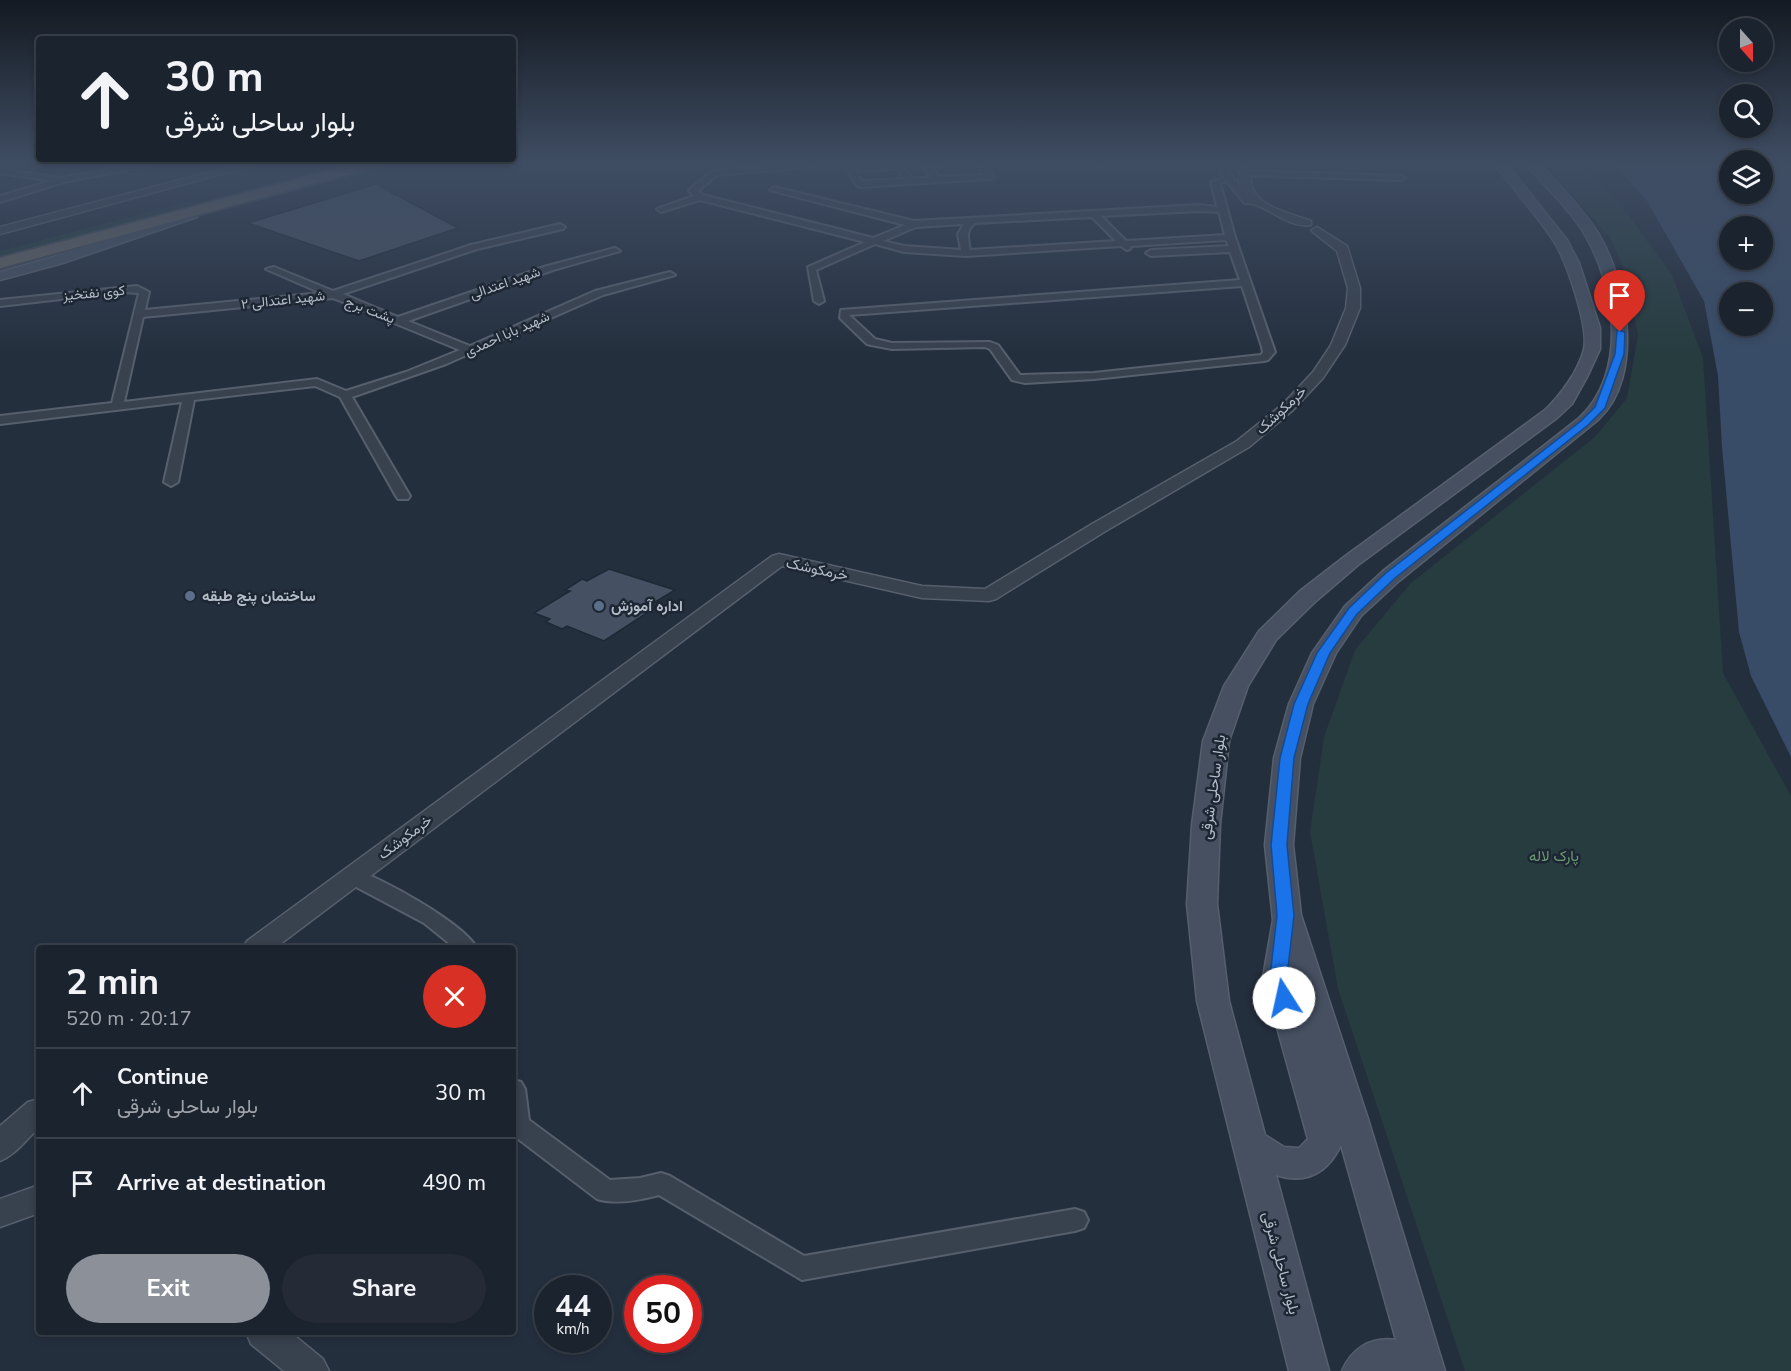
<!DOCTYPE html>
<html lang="en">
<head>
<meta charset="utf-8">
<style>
  :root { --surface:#1b232e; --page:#242b36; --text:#f1f3f6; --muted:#a0a4aa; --line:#39404a; --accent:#8c9099 }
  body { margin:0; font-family:"Nunito Sans",Vazirmatn,sans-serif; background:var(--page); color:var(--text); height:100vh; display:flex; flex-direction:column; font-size:22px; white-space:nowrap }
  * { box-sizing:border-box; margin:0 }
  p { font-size:20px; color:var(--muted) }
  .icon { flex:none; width:33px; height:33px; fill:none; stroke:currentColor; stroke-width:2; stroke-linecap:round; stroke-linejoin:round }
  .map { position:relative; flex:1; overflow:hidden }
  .drawer { position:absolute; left:36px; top:945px; width:480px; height:390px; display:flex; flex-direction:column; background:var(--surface); border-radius:6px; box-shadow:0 3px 9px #0003,0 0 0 2px var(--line) }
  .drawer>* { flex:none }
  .guide { position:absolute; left:36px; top:36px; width:480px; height:126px; border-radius:6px; box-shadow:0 3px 9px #0003,0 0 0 2px var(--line); background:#1b232e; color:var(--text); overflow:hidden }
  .needle { width:39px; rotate:159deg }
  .controls { position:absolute; left:1719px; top:18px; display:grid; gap:12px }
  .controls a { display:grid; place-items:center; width:54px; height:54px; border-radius:50%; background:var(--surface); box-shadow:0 3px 9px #0003,0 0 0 2px var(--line); font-size:30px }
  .speed { position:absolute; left:534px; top:1275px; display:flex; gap:12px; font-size:30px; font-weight:700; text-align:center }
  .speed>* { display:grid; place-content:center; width:78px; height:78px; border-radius:50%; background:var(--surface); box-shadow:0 3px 9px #0003,0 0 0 2px var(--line); line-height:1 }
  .speed small { font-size:15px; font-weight:400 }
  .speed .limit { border:9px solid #d22; background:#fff; color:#111 }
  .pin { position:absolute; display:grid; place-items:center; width:51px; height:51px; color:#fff; margin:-62px -26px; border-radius:50% 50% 50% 0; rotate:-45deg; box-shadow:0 0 6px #0007 }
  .pin .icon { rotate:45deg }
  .me { position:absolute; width:66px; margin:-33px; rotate:350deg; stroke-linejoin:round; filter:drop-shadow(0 0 4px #0008) }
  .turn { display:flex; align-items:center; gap:21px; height:126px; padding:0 30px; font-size:27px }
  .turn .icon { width:78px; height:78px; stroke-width:2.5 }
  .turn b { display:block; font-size:42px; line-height:51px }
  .round { display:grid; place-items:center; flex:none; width:63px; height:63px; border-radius:32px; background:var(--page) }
  .summary { display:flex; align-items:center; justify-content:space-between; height:102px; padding:0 30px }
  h1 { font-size:36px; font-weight:700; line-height:45px }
  .action { display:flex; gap:12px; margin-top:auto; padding:12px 30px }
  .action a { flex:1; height:69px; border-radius:36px; background:var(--accent); color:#fff; font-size:24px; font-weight:700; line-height:69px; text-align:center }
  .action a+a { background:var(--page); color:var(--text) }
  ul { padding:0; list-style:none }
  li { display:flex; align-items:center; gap:18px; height:90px; padding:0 30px; border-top:2px solid var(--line) }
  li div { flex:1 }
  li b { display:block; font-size:22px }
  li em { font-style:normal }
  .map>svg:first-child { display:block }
  .green { fill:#263c3f }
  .water { fill:#394c67; fill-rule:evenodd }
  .building { fill:#455162; stroke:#1f2835; stroke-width:1.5 }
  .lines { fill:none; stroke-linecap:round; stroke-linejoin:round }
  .minor-casing { stroke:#565f6c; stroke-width:4 }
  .tertiary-casing { stroke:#565f6c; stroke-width:3 }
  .secondary-casing { stroke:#565f6c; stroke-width:3 }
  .trunk-casing { stroke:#434c59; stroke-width:4 }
  .minor { fill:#38414e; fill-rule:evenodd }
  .tertiary { fill:#38414e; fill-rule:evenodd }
  .secondary { fill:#465061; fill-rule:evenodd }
  .trunk { fill:#656462; fill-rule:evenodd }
  .route { fill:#1a73e8; stroke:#114b97; stroke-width:1.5 }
  .service-dot { fill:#5c6f8a; stroke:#1d2633; stroke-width:2 }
  .labels { text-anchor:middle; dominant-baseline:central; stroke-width:5; stroke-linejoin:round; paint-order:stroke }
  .far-street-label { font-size:14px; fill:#b4bcc9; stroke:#1d2633 }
  .street-label { font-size:15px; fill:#b4bcc9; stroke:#1d2633 }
  .poi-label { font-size:15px; font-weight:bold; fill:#b4bcc9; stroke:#1d2633; text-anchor:start }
  .park-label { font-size:15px; fill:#6b9a76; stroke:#1d2633 }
</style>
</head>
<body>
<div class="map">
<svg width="1791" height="1371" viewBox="0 0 1791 1371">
  <rect width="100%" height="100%" fill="#242f3e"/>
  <!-- green -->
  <path class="green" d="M1545 163H1580L1621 205 1672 275 1703 358 1723 673 1791 796V1371H1465L1338 989 1310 832 1324 737 1355 650 1411 583 1595 437 1627 398 1638 335 1628 279 1611 239Z
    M214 198 0 258V251L172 206Z"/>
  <!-- water -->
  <path class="water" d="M1613 163H1729L1730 194H1762L1763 163H1791V757L1751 676 1739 632 1722 447 1718 376 1704 301 1647 201ZM1730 226H1762V260H1730ZM1730 292H1762V326H1730Z"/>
  <!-- building -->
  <path class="building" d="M376 184 458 228 359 261 248 223Z
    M609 569 675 590 650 605 656 607 604 641 567 626 562 629 546 622 550 619 534 613 570 591 565 590 582 579 587 581Z"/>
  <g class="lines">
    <defs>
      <path id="minor" d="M144 163H163L64 182 0 202V196L51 181 0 173V169L60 178Z
        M755 163H763L766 166 804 163 815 165 811 167 717 175 698 191 703 195 873 238 905 225 770 190 774 187 914 221 1199 205 1217 207 1211 182 1230 176V180L1220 183 1235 237 1275 352 1268 360 1264 361 1094 379 1025 383 1012 380 990 349 985 347 892 349 871 345 867 344 840 318 841 310 1240 280 1230 252 1151 256 1146 253 1151 250 1229 246 1226 240 1131 246 1130 249 1127 250 1121 246 966 256 904 252 875 244 816 270 824 301 819 304 814 301 808 267 865 242 700 200 661 212 657 209 694 196 689 191 690 189 712 171 758 167ZM1199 211 1219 212 1225 235 1126 241 1101 216ZM1092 217 1116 241 970 250C968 239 965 231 975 223ZM964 224 958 234 961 250 904 246 883 241 916 227ZM1242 286 1262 347 1263 352 1261 355 1094 373 1020 375 998 345 990 342 892 343 875 339 849 315Z
        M842 163H850L852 166 901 163 912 178H931L920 163H959L931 167 939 177 984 175 973 163H982L994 177 990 179 860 187 857 186ZM897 169 904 179 862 181 855 171Z
        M1095 163H1103L1104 164 1100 166Z
        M1245 171 1401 176 1405 178 1401 180 1242 175V171Z
        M560 224 565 227 563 229 477 249 343 294 398 317 547 266 615 248 620 251 553 270 408 321 470 346 595 291 670 272 675 275 603 295 446 364 352 397 410 496 408 499H398L396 496 340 397 315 386 194 400 178 482 171 486 164 482 182 402 0 424V416L112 403 139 293 122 292 0 306V300L137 286 149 292 145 310 321 293 266 269 274 267 333 291 471 245ZM333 298 460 350 406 372 346 391 317 379 124 402 143 317Z
        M352 869C381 877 463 923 477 948H455L424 923 345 881 342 876 345 871Z
        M513 1080 521 1082 525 1089 529 1120 610 1180 640 1178 661 1173 670 1176 804 1256 1075 1209 1084 1212 1088 1220 1084 1228 1075 1231 802 1280 659 1195C640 1200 616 1205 597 1199L513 1135Z"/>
      <path id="tertiary" d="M245 163H262L0 234V227Z
        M1226 163H1236L1229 172 1239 184V177L1243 163H1253C1241 205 1280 209 1311 221V225C1291 229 1271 209 1253 204 1250 203 1247 204 1244 203L1219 172Z
        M1317 227 1347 246 1360 288V308L1345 345 1323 378 1293 410 1249 447 1104 532 996 599 989 601 922 598 782 566 275 948H243L247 941 772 556 779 554 922 586 985 589 1092 524 1237 441 1283 404 1313 372 1331 345 1346 308 1348 288 1337 251 1313 232 1311 230Z
        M39 1099V1128C26 1139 16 1155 0 1161V1126L28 1102Z
        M39 1185V1213L0 1227V1199Z
        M246 1332H290L323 1359 329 1371H284L251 1344Z"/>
      <path id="secondary" d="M1494 163H1506L1567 240 1579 263 1600 328V349L1587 377 1572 404 1557 418 1358 565 1316 601 1276 640 1248 686 1229 741 1220 825 1217 904 1229 1001 1265 1135 1284 1147 1299 1148 1308 1139 1263 977 1273 920 1265 845 1274 758 1289 704 1312 653 1345 606 1383 571 1578 419C1629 374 1616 283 1582 230 1566 205 1544 186 1525 163H1538C1560 185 1581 207 1598 233 1627 281 1645 375 1599 419L1399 581 1361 616 1336 653 1313 704 1300 758 1293 845 1301 915 1368 1119 1445 1371H1342C1351 1349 1371 1336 1396 1340L1341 1145C1328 1172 1307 1185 1276 1175L1329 1371H1289L1197 1001 1187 904 1192 825 1203 741 1224 686 1259 631 1300 591 1344 557 1545 410C1560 396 1579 370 1584 349 1589 327 1566 259 1553 240 1535 213 1513 189 1494 163Z
        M192 210 197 211 198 214 197 217 63 263 0 280V272L53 257Z"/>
      <path id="trunk" d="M358 163H382L380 166 0 268V258Z"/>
    </defs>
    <!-- minor casing -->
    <use href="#minor" class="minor-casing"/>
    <!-- tertiary casing -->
    <use href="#tertiary" class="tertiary-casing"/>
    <!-- secondary casing -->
    <use href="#secondary" class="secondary-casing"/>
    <!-- trunk casing -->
    <use href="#trunk" class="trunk-casing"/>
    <!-- minor -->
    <use href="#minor" class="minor"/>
    <!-- tertiary -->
    <use href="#tertiary" class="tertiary"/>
    <!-- secondary -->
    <use href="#secondary" class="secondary"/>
    <!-- trunk -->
    <use href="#trunk" class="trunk"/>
  </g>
  <!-- sky -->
  <linearGradient id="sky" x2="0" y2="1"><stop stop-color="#141a22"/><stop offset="0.46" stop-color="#3f4d63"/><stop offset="1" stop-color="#3f4d63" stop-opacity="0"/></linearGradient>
  <rect width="1791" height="355" fill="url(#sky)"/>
  <!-- route -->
  <path class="route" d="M1617 330 1625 332 1624 354 1605 408 1588 425 1395 578 1357 614 1330 653 1308 704 1294 758 1287 845 1294 915 1287 977 1293 998 1291 1002 1284 1004 1278 1002 1270 977 1277 915 1271 845 1280 758 1294 704 1317 653 1349 608 1386 573 1581 421 1595 407 1615 354Z"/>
  <!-- markers -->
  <g class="service-dot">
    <circle cx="190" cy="596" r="6"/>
    <circle cx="599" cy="606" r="6"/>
  </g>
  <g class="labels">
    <!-- far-street labels -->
    <g class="far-street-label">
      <text transform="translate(505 283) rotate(-19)">شهید اعتدالی</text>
      <text transform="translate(94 293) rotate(-5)">کوی نفتخیز</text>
      <text transform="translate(283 300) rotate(-6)">شهید اعتدالی ۲</text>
      <text transform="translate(370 310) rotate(21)">پشت برج</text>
      <text transform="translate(507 334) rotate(-24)">شهید بابا احمدی</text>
    </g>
    <!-- street labels -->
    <g class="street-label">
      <text transform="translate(1281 410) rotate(-43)">خرمکوشک</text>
      <text transform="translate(817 569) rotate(12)">خرمکوشک</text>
      <text transform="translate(1213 787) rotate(-82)">بلوار ساحلی شرقی</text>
      <text transform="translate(405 837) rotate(-37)">خرمکوشک</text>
      <text transform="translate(1281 1263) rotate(75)">بلوار ساحلی شرقی</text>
    </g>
    <!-- poi labels -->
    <g class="poi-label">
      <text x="202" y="596">ساختمان پنج طبقه</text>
      <text x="611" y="606">اداره آموزش</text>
    </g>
    <!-- park labels -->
    <g class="park-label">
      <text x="1554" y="856">پارک لاله</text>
    </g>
  </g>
</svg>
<div class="controls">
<a><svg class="needle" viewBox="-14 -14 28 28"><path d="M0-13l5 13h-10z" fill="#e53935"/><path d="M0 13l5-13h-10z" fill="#a0a4aa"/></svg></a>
<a><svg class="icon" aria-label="search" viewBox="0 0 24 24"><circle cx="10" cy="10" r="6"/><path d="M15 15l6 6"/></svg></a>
<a><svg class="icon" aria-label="layers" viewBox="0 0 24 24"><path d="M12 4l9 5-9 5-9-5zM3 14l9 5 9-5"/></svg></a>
<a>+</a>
<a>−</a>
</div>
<div class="speed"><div>44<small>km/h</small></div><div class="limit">50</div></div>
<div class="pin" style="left:1620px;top:332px;background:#d93025"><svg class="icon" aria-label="arrive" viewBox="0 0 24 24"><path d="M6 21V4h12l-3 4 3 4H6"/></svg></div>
<svg class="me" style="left:1284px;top:998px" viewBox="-20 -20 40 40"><circle r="19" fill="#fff"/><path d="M0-13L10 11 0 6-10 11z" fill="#1a73e8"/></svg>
<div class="guide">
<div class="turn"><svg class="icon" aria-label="ahead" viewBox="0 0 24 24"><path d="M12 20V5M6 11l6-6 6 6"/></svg><div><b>30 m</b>بلوار ساحلی شرقی</div></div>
</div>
<section class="drawer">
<div class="summary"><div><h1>2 min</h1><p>520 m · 20:17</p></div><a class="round" style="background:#d93025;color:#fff"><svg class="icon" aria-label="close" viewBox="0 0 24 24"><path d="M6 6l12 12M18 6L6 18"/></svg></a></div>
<ul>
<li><svg class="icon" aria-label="ahead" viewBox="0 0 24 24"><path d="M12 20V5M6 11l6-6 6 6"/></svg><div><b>Continue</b><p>بلوار ساحلی شرقی</p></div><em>30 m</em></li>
<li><svg class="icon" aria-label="arrive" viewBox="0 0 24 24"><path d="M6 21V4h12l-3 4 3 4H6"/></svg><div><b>Arrive at destination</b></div><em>490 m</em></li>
</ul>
<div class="action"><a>Exit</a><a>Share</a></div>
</section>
</div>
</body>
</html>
